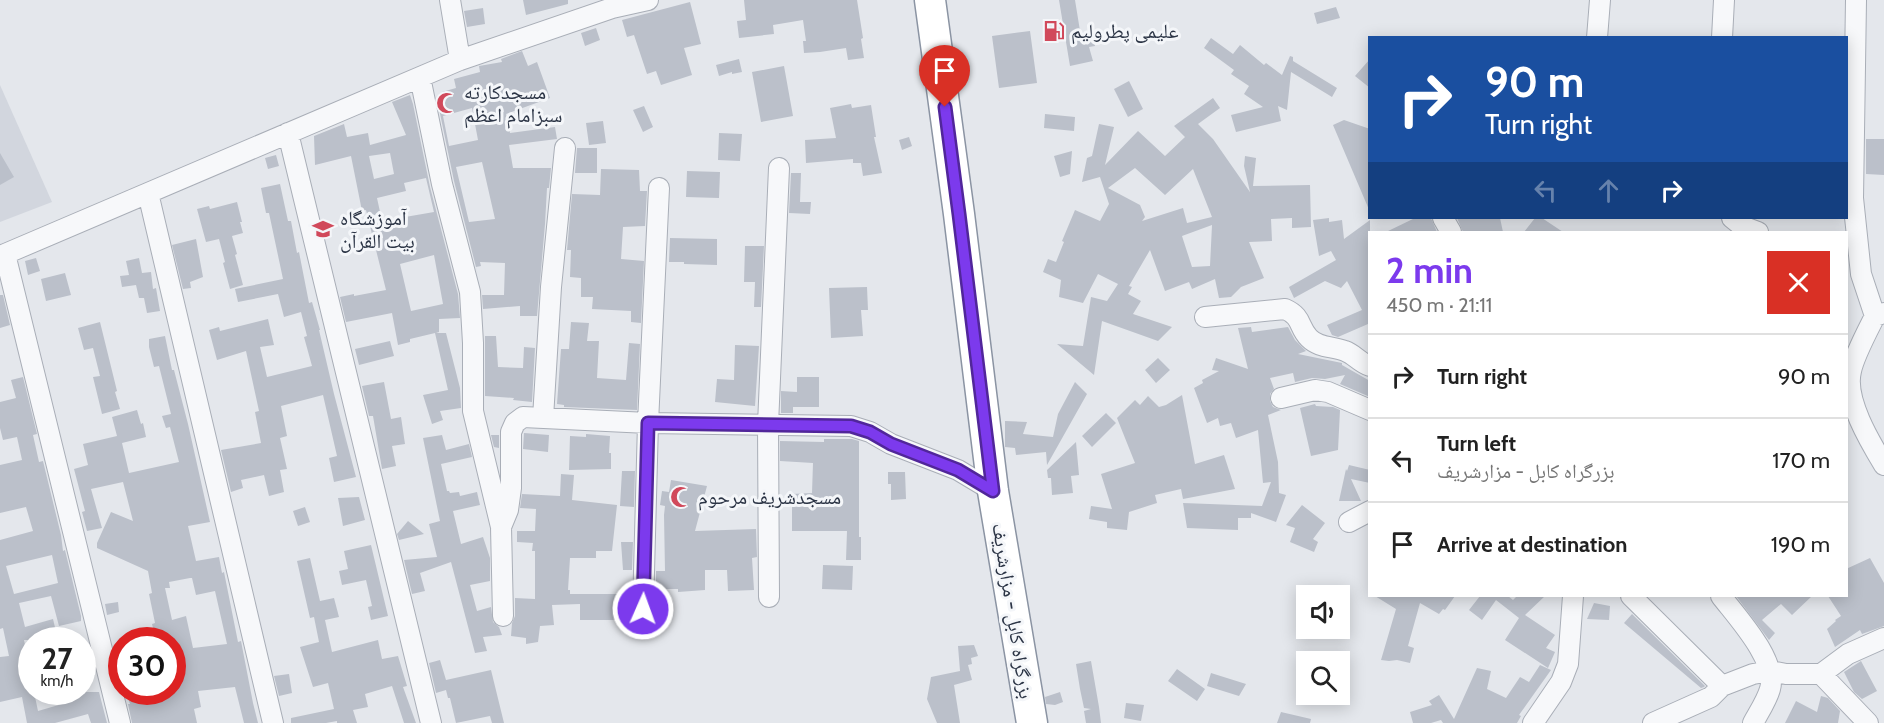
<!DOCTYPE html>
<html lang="en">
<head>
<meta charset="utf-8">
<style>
  :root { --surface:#fff; --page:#f6f6f6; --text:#222; --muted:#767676; --line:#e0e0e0; --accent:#7c3aed }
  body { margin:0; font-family:Cabin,"Noto Naskh Arabic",sans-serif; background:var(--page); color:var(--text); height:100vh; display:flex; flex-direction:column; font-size:22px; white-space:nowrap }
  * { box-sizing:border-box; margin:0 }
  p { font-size:20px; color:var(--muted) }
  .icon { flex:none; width:33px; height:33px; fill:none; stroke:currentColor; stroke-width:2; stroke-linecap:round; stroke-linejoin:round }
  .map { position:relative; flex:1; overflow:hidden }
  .details { position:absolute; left:1368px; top:231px; width:480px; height:366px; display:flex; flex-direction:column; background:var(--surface); border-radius:0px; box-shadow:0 3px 15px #0003 }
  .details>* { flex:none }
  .guide { position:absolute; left:1368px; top:36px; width:480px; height:183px; border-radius:0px; box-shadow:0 3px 15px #0003; background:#1a4fa0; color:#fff; overflow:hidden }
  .tools { position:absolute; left:1296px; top:585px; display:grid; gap:12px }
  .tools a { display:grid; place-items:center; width:54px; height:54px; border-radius:0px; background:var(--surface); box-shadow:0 3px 15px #0003; font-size:30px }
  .speed { position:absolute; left:18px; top:627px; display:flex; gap:12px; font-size:30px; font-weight:700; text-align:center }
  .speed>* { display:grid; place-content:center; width:78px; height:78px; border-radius:50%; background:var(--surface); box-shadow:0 3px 15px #0003; line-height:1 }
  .speed small { font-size:15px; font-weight:400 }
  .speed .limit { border:9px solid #d22; background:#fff; color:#111 }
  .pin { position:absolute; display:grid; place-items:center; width:51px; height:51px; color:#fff; margin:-62px -26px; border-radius:50% 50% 50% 0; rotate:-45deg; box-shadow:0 0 6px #0007 }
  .pin .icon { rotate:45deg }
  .me { position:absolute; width:66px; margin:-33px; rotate:2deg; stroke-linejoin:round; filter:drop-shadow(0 0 4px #0008) }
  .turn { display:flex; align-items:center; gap:21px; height:126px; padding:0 18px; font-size:27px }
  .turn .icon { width:78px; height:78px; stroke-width:2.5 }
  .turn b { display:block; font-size:42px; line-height:51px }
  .lanes { display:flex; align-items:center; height:57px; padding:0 18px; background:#0003; justify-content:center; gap:30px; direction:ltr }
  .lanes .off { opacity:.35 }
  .round { display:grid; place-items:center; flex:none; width:63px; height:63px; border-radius:0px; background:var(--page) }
  .head { display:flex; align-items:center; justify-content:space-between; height:102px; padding:0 18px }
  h1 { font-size:36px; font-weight:700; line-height:45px; color:var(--accent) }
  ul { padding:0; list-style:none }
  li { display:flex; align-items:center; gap:18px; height:84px; padding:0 18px; border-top:2px solid var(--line) }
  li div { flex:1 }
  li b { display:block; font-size:22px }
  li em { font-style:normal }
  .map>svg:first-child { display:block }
  .built { fill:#d2d6de }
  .building { fill:#bbc0ca; fill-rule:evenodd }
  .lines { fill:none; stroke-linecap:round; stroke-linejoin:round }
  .minor-casing { stroke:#a9aeb7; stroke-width:22 }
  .highway-casing { stroke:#8b94a3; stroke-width:33 }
  .minor { stroke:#f7f8fa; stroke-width:20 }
  .highway { stroke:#fff; stroke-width:30 }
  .route-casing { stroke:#51269a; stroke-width:15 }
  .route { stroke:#7c3aed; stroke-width:10 }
  .labels { text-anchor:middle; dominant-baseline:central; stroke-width:6; stroke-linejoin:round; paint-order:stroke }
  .poi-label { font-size:20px; fill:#2b3445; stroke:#f4f6f9; text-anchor:start }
  .street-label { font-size:20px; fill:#2b3445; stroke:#f4f6f9 }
</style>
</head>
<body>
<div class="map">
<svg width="1884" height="723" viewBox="0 0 1884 723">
  <rect width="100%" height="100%" fill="#e4e7ec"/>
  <!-- built -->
  <path class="built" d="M0 85 52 202 0 222Z"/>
  <!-- building -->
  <path class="building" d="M523 0H568V4L526 15Z
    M744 0H857L863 38 861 39 864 58 848 60 846 48 820 52 804 53 803 41H806L803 20 773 25 774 34 739 38 737 21 746 20Z
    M1059 0H1075L1081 37 1093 35 1095 46 1089 47 1093 61 1070 66Z
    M690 2 701 44 684 48 692 75 661 85 656 71 647 74 634 35 627 37 622 20Z
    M1336 7 1340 18 1317 24 1314 13Z
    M483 8 485 24 467 27 464 11Z
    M596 28 600 40 585 46 581 33Z
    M1030 31 1037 83 999 88 992 36Z
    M1211 38 1233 54 1240 45 1264 65 1266 63 1282 75 1290 56 1293 57V61L1337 88 1332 97 1291 72 1287 110 1278 106 1281 121 1236 132 1231 115 1263 107 1244 94 1249 86 1231 74 1234 70 1204 48Z
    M522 51 528 66 537 62 550 98 506 114 510 133 555 127 557 139 509 145 513 168H551L549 188H547L545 224 537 316H520V306L483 309 482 295H504L505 263 480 262 481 266 476 267 478 275 454 181 437 99 442 92 456 88 454 79 480 72 479 66 502 62 501 59ZM472 108 478 140 449 146 443 116ZM482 162 495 219 469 222 456 167Z
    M739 59 742 72 732 74V72L719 76 716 65Z
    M1370 59V88L1355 76Z
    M784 66 793 116 761 122 752 72Z
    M1129 81 1143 109 1128 117 1114 89Z
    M410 95 413 104 430 187 458 294 460 318 439 319V332L436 333H446L460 388 461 408 440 411 443 420 432 424 423 395 448 390 435 333 410 339V342L398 345 392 313 346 322 340 297 354 294V296L386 290 366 210 362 211 351 156 315 165 314 136 344 124 347 137 368 133 370 145 406 135 392 102ZM390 153 394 174 374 179 369 156ZM426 178 434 212 382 221 377 198 406 191 404 183ZM434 255 443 304 411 311 400 264Z
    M1213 98 1220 108 1198 124 1213 139 1250 192 1244 166 1245 156 1256 158 1253 186 1310 185 1311 227 1292 228V218L1271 219 1272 241 1249 242 1264 278 1241 287 1231 297 1219 298 1215 279 1192 289 1189 282 1165 291 1150 250 1129 286 1132 287 1128 294 1141 301 1133 314 1172 327 1158 341 1102 321 1094 375 1057 344 1083 346 1091 297 1107 301 1118 284 1098 274 1083 303 1059 297 1061 280 1043 272 1048 259 1056 262 1064 242 1062 241 1075 210 1100 221 1109 204 1100 177 1082 182 1087 158 1092 156 1099 124 1114 127 1105 165 1138 131 1165 156 1185 137 1174 126ZM1135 168 1165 195 1193 169 1212 217 1187 223 1183 208 1142 221 1145 217 1140 205 1108 188ZM1212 225 1210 266 1192 267 1182 236Z
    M851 104 852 108 871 105 876 137H874L882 173 863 176 861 163H853V159L806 163 805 140 836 138 830 108Z
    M644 106 653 127 643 132 633 110Z
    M1045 114 1075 117 1074 131 1044 128Z
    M1344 120 1370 129V212L1333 125Z
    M603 121 606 143 589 145 586 123Z
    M719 133 742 134 740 161 718 160Z
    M909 137 912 146 902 150 899 140Z
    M1866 139H1884V175L1866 174Z
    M577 148H597V173H575Z
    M1072 151 1070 174 1060 177 1054 156Z
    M0 153 14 177 0 185Z
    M276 155 279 166 268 169 265 158Z
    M601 169 639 170 640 191H647L645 226 623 227 621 259 644 261 641 323 631 322V311L592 309 593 297H581V278L570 277 571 250H567L572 194 600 195Z
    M687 171 720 172 719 198 686 197Z
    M791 173H801L800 202H811L810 214 789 213Z
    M280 184 288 221H291L297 253 299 252 309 303 312 302 320 330H319L334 394 356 477 334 482 329 458 337 456 323 395 281 406 287 436 280 438 287 469 280 470 284 492 269 496 264 475 241 480 243 488 231 492 221 450 261 443 255 412 259 411 246 351 217 360 209 330 219 327 220 331 268 319 274 345 260 347 267 377 312 366 304 337 307 336 301 312 284 317 278 294 238 302 235 289 283 279 269 213H266L261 188Z
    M237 202 242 222H240L243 233 232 236 237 254 235 255 243 285 230 289 223 263 225 262 219 239 206 242 197 209 209 206 210 209Z
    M1329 218V222L1342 220 1344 239 1370 220V326L1368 324 1338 337 1332 335 1327 325 1362 310 1347 281 1341 288 1325 281 1294 298 1289 287 1336 260 1331 251 1319 256 1313 220Z
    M1415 218H1431L1437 232H1386Z
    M1457 218H1500L1503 232H1463Z
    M1535 218H1542L1563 232H1524Z
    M670 238 717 239V265L684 264V262H669Z
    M196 239 203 277 190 282 191 288 183 289 172 245Z
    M745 246H764L761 307H754L755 282H744Z
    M36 258 40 271 28 275 25 261Z
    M139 258 142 273 151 272 153 289 156 288 160 311 147 313 144 298H139L136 285 122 287 120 276 129 275 126 261Z
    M65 273 71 295 46 301 41 279Z
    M867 287 868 310H861L863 336 831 338 829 288Z
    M0 295H3L10 325 0 328Z
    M100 322 117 391 115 392 120 409 102 414 93 377 100 376 93 348 84 350 78 328Z
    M571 322 589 323 587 341H599L597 378 626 380 629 343 640 344 637 410 564 407V405L557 404 561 349H569Z
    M1251 327 1252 332 1288 327 1295 340 1306 351 1298 354 1342 363V365L1370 381V397L1340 384 1345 375 1325 379 1312 378 1295 382 1293 373 1270 378 1274 389 1270 394V401L1273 407 1281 410 1268 415 1278 462 1279 493 1286 495 1276 522 1251 513V518H1238V530L1187 528 1183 503 1262 506 1271 482 1263 483 1258 430 1236 438 1231 423 1220 426 1218 418 1207 423 1194 388 1203 383 1202 380 1219 371 1212 370 1216 358 1248 369 1238 328Z
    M165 336 172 370H174L188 424 210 522 188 526 196 561 219 557 222 573 224 572 238 642 241 641 253 703 258 723H244L235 687 198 691 201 707 194 709 197 723H132L128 704H130L126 692H172V640H156L152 624 155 623 149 594 152 593 148 571 97 548V543L111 512 133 521 123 482 91 489 102 528 87 531 82 512 85 511 74 469 88 465 83 444 117 436 112 417 137 410 141 424 143 423 146 437 122 443 129 473 179 462 170 427 166 428 162 416 171 414 159 366 154 367 149 347V339ZM190 578H192L196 595 215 591 227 644 193 648 186 616 172 620 165 588H170L169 582Z
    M485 336H496L498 367 523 368 524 347 535 348 532 402 513 400 514 398 485 396Z
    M390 341 394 356 359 365 355 349Z
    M735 345 759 346 755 406 715 402 717 379 734 380Z
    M1158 358 1170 370 1156 383 1145 370Z
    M23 377 37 434 33 435 39 462 43 461 61 535 63 551 65 550 81 616V621L59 626 51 596 19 603 25 627 53 619 58 640H24L32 681V692H34L38 711 69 702 66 692H99L107 723H91L88 714 55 723H27L22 697 0 702V657L9 656 3 628 0 629V540L33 531 26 507 0 513V465L22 460 17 437 3 440 0 428V402L16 398 11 380ZM52 555 58 583 14 594 6 566Z
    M797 377H819V407H793V413H781V391L797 392Z
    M384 382 391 419 401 417 405 444 392 446 396 466 382 469 373 416H369L362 386Z
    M1075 382 1087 394 1047 465 1046 452 1016 455 1015 448 1005 447V421L1027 422 1023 434 1053 437 1058 414Z
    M1182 395 1195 464 1224 455 1235 489 1183 499 1181 489 1155 495 1157 503 1129 512 1127 530 1107 528V522L1089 519 1091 506 1112 509 1101 474 1135 463 1117 418 1135 400 1140 405 1148 396 1159 407 1166 405Z
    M1315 404 1316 406 1333 407 1340 410 1338 450 1311 456 1300 408Z
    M1106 413 1116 423 1092 447 1082 436Z
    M524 433 549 435 548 452 523 449Z
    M586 434 610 436 609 453H611V469L569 470 570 436 586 437Z
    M442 435 446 450 469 444 472 457 441 464 447 491H449L450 493 459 492 460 496 477 492 480 505 453 511 461 544 483 537 490 558V581L470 585 477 611 491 607 493 622 499 627 502 635 483 637 487 651 475 653 451 562 420 573 425 591 412 594 404 560 437 557 429 524 440 521 423 438Z
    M491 435H499V448L494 447Z
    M824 439H852L859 441V537H861V560H846L847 531H792V494L812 493 813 463 780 461V441L824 442Z
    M1076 442 1079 475 1071 476 1073 493 1052 495 1051 478H1048L1047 470Z
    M1349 465 1370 470V483L1351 479 1361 501H1339L1346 469 1347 471Z
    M622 471H635L634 507 620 506Z
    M888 472H905L906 499 891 500V484H888Z
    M561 474 574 475 572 500 617 505 612 551H596V558H570L568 590H570V594H631L632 620H580V604L552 605 554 625 540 626 538 642 526 644V638L511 636 512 623 515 616V598L535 599V551H532L533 543 517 542V531H535L536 509 520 508 522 494 560 496Z
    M671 480 707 486 695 531 756 529 757 557 752 558 754 590 728 591 727 570H705V590L678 592V589H656V571H665L664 515 665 506 660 505 662 491 669 492Z
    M359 497 365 520 343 526 338 498Z
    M1302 505 1325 523 1313 539 1318 542 1314 552 1290 542 1295 528 1286 525Z
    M305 507 310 522 298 526 293 511Z
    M408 521 424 534 399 540 397 534Z
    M621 542H633L632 570H623Z
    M371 545 388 616 371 620 368 607 372 606 366 580 342 585 339 571 348 569 344 551Z
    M310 558 320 601 334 598 339 617 325 620 332 652 378 640 382 659 398 656 407 686 403 687 416 723H404L392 686 365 694 368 707 353 710 357 723H337V721L326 723H291V718L334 709 328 683 313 687 300 647 319 642 314 617 310 618 297 561Z
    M1870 558 1884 583V626L1862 634 1860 630 1835 647 1827 629 1836 621 1835 620 1841 616 1828 596H1846V569Z
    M823 565 853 566 852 590 822 589Z
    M1375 596H1455L1445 610 1443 609 1439 614 1420 603 1408 646 1414 648 1410 663 1397 660 1389 661 1381 660 1396 609Z
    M1480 596H1508L1513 600 1517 596H1545L1525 615 1555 635 1546 648 1555 652 1548 668 1505 640 1519 618 1496 600 1482 620 1469 610Z
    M1736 596H1812L1792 615 1781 604 1762 620 1775 633 1769 640Z
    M118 602 119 612 107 615 105 604Z
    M1594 603 1610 606 1609 620 1587 619Z
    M1632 614 1705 686 1704 687 1701 688 1624 623Z
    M82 643H86L95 676 82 680Z
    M974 645 978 656 971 658 972 664 968 665 972 680 954 685 960 723H937L927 699 931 677 960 671 958 646Z
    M440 660 446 680 491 670 504 723H492L490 716 456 723 450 698H448L446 690 436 693 429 663Z
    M1091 661 1099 707 1101 723H1086L1084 711 1091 709 1084 708 1080 689 1076 664Z
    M1861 661 1877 691 1862 699 1854 692 1844 672Z
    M1540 665 1551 670 1519 715 1521 716 1517 723H1443L1441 720 1431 723H1413L1410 712 1432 705 1429 701 1439 695 1454 719 1477 668 1491 671 1487 689 1506 698 1520 677 1529 682Z
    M1177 669 1205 689 1197 701 1168 681Z
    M1211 673 1246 684 1239 696 1207 686Z
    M289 674 292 693 279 696 274 676Z
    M1060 692 1063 702 1055 705 1046 704 1045 697Z
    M1821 696 1828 698 1840 711 1838 723H1785L1796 701 1817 712Z
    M1126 703 1144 705 1141 721 1124 718Z
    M1281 712 1311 719 1310 723H1277Z"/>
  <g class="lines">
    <defs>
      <path id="minor" d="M450 0 460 60
        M1856 0 1853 198 1861 274 1875 316 1884 313
        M1597 38 1600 0
        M1722 38 1724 0
        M420 77 442 184 470 292 473 343V411L501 527 503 616
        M288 133 431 723
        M148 193 273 723
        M1443 218 1451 232
        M1732 218 1742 226 1758 232
        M5 254 460 60 612 8 648 0
        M0 256 5 254 120 723
        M1875 316C1868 330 1854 356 1851 371 1844 399 1870 442 1884 465
        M1205 317 1285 309C1303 317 1298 327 1309 338 1319 348 1332 346 1345 351 1354 354 1360 363 1370 366
        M1281 398 1315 390 1328 392 1370 410
        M543 418 551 287 565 148
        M1349 522 1370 511
        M501 527 508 510 511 488V432L515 423 523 417 648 423 851 426 870 432 891 444 958 470 993 491
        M1631 596 1722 686
        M1721 596C1737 617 1778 661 1770 689 1767 700 1759 712 1753 723
        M769 597 768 425 779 168
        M643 609 648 423 659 188
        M1821 674 1868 723
        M1533 723 1561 682 1568 664 1573 596
        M1653 723 1711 697 1722 686 1753 674 1771 671 1786 674H1821L1848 654 1884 638"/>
      <path id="highway" d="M930 0 959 214 993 491 1032 723"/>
    </defs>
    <!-- minor casing -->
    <use href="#minor" class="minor-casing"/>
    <!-- highway casing -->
    <use href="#highway" class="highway-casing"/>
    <!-- minor -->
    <use href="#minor" class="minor"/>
    <!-- highway -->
    <use href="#highway" class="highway"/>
  </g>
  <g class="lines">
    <defs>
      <path id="route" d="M643 609 648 423 851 426 870 432 891 444 958 470 993 491 959 214 945 107"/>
    </defs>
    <!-- route casing -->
    <use href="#route" class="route-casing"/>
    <!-- route -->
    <use href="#route" class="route"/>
  </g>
  <!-- icons -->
  <defs>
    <symbol id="fuel-bare" viewBox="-9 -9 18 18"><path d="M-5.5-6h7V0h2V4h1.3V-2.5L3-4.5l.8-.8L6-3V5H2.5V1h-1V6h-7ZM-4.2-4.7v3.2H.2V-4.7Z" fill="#d1495b" stroke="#f4f6f9" stroke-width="2.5" paint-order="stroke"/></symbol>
    <symbol id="mosque-bare" viewBox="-9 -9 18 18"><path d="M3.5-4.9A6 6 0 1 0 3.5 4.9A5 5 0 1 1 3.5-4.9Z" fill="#d1495b" stroke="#f4f6f9" stroke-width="2.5" paint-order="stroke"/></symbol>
    <symbol id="school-bare" viewBox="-9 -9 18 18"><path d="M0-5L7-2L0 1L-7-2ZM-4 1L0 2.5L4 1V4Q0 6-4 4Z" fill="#d1495b" stroke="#f4f6f9" stroke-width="2.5" paint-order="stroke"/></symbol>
  </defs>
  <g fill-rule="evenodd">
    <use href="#fuel-bare" x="1039" y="16" width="30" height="30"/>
    <use href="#mosque-bare" x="432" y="88" width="30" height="30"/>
    <use href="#school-bare" x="308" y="214" width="30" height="30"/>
    <use href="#mosque-bare" x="666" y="482" width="30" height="30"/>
  </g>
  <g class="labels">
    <!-- poi labels -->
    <g class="poi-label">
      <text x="1071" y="31">علیمی پطرولیم</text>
      <text x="464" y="92">مسجدکارته<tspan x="464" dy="23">سبزامام اعظم</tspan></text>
      <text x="340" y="218">آموزشگاه<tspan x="340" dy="23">بیت القرآن</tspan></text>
      <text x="698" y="497">مسجدشریف مرحوم</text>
    </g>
    <!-- street labels -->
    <g class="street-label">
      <text transform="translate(1013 611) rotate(81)">بزرگراه کابل - مزارشریف</text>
    </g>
  </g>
</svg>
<div class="tools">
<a><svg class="icon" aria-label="sound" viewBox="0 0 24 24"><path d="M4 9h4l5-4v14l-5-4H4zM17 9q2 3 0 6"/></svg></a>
<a><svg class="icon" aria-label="search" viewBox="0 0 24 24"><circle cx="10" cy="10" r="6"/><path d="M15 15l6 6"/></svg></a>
</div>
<div class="speed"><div>27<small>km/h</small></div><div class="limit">30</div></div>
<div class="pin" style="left:945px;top:107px;background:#d93025"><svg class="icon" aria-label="arrive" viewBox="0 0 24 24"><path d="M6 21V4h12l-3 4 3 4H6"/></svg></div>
<svg class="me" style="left:643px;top:609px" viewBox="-20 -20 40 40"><circle r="17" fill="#7c3aed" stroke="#fff" stroke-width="3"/><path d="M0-11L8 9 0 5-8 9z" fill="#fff"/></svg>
<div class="guide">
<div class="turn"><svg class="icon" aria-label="right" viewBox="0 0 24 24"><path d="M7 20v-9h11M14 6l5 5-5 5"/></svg><div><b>90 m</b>Turn right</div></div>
<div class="lanes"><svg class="icon off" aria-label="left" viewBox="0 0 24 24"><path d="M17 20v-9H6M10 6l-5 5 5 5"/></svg><svg class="icon off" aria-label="ahead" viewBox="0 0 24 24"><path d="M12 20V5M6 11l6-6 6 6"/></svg><svg class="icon" aria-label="right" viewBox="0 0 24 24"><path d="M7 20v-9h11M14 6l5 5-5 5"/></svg></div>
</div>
<section class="details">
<div class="head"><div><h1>2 min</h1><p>450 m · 21:11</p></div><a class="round" style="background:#d93025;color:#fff"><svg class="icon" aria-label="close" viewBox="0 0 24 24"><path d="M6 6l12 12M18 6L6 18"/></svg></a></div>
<ul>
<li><svg class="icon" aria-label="right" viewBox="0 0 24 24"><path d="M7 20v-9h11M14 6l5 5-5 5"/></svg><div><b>Turn right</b></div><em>90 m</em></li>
<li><svg class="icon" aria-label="left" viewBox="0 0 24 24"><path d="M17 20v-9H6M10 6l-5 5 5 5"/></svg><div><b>Turn left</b><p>بزرگراه کابل - مزارشریف</p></div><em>170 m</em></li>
<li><svg class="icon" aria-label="arrive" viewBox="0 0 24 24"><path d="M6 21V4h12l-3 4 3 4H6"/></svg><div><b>Arrive at destination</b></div><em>190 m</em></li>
</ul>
</section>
</div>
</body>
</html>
